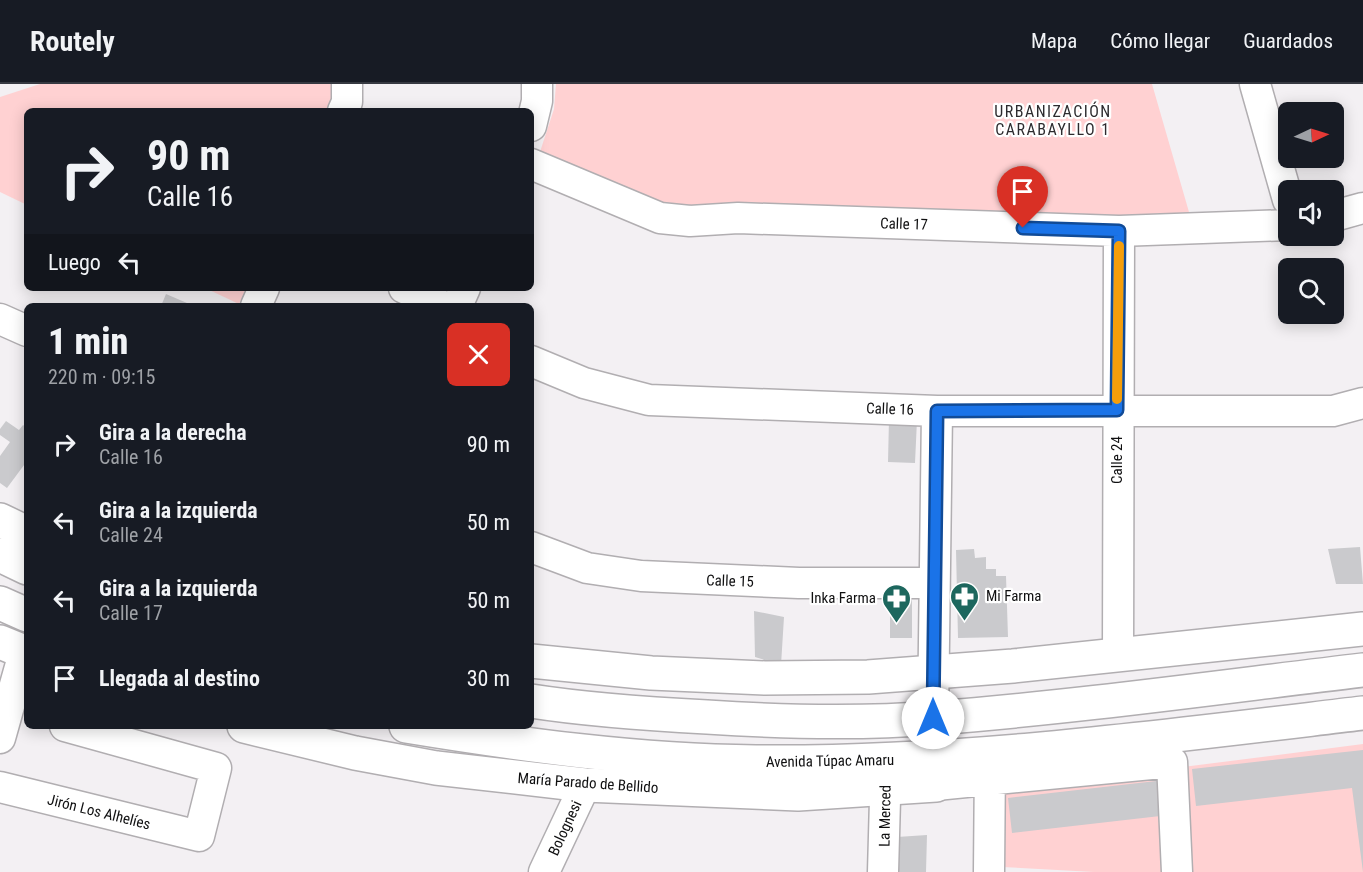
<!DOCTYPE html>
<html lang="es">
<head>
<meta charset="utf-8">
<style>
  :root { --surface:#171b24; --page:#242831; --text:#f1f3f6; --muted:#9ea1a6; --line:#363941 }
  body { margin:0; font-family:"Roboto Condensed",sans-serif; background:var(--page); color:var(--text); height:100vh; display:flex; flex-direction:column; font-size:22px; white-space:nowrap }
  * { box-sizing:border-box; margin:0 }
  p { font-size:20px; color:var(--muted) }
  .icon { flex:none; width:33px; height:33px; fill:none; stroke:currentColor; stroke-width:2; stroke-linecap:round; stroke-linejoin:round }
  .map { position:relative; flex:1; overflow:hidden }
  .drawer { position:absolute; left:24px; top:219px; width:510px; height:426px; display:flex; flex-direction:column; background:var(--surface); border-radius:9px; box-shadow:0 3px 15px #0003 }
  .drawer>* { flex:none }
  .guide { position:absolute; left:24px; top:24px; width:510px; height:183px; border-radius:9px; box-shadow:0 3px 15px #0003; background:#171b24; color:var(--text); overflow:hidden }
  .needle { width:39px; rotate:86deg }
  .fabs { position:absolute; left:1278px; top:18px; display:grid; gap:12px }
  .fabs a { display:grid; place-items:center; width:66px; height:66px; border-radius:9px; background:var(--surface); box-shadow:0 3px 15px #0003; font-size:30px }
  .pin { position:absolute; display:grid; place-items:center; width:51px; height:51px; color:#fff; margin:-62px -26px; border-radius:50% 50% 50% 0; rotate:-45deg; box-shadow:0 0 6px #0007 }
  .pin .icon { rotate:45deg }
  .me { position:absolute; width:66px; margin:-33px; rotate:0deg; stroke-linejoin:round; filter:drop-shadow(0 0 4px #0008) }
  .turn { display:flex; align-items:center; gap:21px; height:126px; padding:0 24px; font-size:27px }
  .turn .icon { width:78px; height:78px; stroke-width:2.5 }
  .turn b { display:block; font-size:42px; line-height:51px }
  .then { display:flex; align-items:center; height:57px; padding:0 24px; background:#0003; gap:12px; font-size:22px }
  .round { display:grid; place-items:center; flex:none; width:63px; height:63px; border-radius:9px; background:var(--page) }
  .overview { display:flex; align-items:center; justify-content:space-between; height:102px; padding:0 24px }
  h1 { font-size:36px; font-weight:800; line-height:45px }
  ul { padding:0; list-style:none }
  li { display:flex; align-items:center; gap:18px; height:78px; padding:0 24px }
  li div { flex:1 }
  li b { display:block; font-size:22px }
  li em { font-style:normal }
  header { display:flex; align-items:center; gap:36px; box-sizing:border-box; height:84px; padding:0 30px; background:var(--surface); border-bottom:2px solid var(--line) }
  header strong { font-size:28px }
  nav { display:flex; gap:33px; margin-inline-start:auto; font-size:21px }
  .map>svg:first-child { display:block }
  .green { fill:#ffd1d2 }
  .building { fill:#cacacd }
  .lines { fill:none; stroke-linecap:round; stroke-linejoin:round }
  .minor-casing { stroke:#b1aeb1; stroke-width:33 }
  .major-casing { stroke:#b1aeb1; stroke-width:36 }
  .highway-casing { stroke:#b1aeb1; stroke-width:36 }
  .minor { stroke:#fff; stroke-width:30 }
  .major { stroke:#fff; stroke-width:33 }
  .highway { stroke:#fff; stroke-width:33 }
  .route-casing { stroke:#114b97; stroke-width:15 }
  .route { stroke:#1a73e8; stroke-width:10 }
  .slow { stroke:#f59e0b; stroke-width:10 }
  .labels { text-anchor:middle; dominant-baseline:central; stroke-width:4.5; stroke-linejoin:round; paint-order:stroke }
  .street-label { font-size:15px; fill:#101011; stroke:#fff }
  .poi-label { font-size:15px; fill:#101011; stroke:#fff; text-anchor:start }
  .neighbourhood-label { font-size:16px; letter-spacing:1.5px; fill:#2d2b2e; stroke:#fff }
</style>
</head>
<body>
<header>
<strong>Routely</strong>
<nav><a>Mapa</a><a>Cómo llegar</a><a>Guardados</a></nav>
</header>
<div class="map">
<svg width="1363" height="788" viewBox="0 0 1363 788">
  <rect width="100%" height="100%" fill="#f3f0f3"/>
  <!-- green -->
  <path class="green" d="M40 0H334L332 14 326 27H27V121L0 108V13Z
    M556 0H1152L1191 135 691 131 538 74 554 25Z
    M205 204H246L239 220Z
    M1363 660V788H1094L1002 783 1003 706Z"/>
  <!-- building -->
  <path class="building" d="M166 210 194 222H161Z
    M889 335 917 336 915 379 888 378Z
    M6 337 19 346 23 341 27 344V377L7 404 0 399V372L10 358 0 351V345Z
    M1360 463 1363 500H1336L1328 465Z
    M974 465 975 474 986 473V485H996V492H1006L1008 553 958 554 956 466Z
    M890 511H912V554H890Z
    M754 527 784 533 781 581 755 573Z
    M1363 666V788L1352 704 1196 722 1192 685Z
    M1165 696 1169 731 1012 749 1008 714Z
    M927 751 926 788H898L897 753Z"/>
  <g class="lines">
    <defs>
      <path id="minor" d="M1255 0 1288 116
        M343 27 347 18V0
        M531 42 537 17V0
        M531 80 660 134 690 137 738 134 1119 147 1288 141
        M1334 132 1363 124
        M404 204 443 222
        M256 222 264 204
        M457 222 465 204
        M0 235 27 247
        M531 277 584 299 649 316 937 327H1333L1363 319
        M937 327 933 634 936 701 1172 678 1177 788
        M531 463 587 484 641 492 799 499H934
        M1118 570 1119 147
        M0 654 24 569
        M0 703 199 752 216 684 65 642
        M544 788 585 701
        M883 788 886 679
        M989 788 990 677"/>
      <path id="major" d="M0 436 27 449
        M0 558 27 569
        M531 577 651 589 765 594 868 593 1013 582 1363 545
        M244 642 355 669 436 684 585 701 798 710 936 701"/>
      <path id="highway" d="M0 471 27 484
        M0 519 27 531
        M531 617C589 626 649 630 707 633 783 638 859 640 934 634 1077 623 1220 603 1363 586
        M406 642C522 661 638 677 756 678 959 680 1162 653 1363 629"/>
    </defs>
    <!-- minor casing -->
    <use href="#minor" class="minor-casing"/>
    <!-- major casing -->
    <use href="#major" class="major-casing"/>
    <!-- highway casing -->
    <use href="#highway" class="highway-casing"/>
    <!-- minor -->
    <use href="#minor" class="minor"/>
    <!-- major -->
    <use href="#major" class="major"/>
    <!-- highway -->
    <use href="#highway" class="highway"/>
  </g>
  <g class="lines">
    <defs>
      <path id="route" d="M933 634 937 327 1117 326 1119 147 1023 144"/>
    </defs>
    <!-- route casing -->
    <use href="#route" class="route-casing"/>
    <!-- route -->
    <use href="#route" class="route"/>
    <!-- slow -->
    <path class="slow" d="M1117 315 1119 162"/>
  </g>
  <!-- icons -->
  <defs>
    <symbol id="pharmacy-pin" viewBox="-11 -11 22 30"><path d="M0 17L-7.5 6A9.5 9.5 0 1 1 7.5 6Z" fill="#1d675e" stroke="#fff"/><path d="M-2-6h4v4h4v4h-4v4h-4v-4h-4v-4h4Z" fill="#fff"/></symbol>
  </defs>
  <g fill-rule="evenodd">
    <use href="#pharmacy-pin" x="948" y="496" width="33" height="45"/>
    <use href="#pharmacy-pin" x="880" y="498" width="33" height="45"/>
  </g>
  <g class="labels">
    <!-- street labels -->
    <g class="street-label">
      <text transform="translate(904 140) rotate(2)">Calle 17</text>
      <text transform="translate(890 325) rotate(2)">Calle 16</text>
      <text transform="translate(1117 376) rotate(-90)">Calle 24</text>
      <text transform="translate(730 497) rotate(2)">Calle 15</text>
      <text transform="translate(830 677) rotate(-1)">Avenida Túpac Amaru</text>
      <text transform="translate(588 699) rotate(4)">María Parado de Bellido</text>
      <text transform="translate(99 728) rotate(14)">Jirón Los Alhelíes</text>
      <text transform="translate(885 732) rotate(-89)">La Merced</text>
      <text transform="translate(565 744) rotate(-65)">Bolognesi</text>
    </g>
    <!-- poi labels -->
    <g class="poi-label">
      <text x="986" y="512">Mi Farma</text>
      <text x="876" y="514" text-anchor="end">Inka Farma</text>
    </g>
    <!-- neighbourhood labels -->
    <g class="neighbourhood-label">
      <text x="1053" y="27">URBANIZACIÓN<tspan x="1053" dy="18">CARABAYLLO 1</tspan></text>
    </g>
  </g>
</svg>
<div class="fabs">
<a><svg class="needle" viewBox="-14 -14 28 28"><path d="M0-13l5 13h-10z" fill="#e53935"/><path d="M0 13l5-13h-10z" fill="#9ea1a6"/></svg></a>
<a><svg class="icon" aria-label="sound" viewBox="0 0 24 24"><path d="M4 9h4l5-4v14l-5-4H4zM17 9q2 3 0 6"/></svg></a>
<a><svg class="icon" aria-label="search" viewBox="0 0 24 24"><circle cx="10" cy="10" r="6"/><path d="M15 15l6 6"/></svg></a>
</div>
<div class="pin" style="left:1023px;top:144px;background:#d93025"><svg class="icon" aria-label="arrive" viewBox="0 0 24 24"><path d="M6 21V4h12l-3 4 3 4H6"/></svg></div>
<svg class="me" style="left:933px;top:634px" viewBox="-20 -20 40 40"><circle r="19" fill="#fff"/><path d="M0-13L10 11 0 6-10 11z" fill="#1a73e8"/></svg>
<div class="guide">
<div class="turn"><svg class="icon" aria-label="right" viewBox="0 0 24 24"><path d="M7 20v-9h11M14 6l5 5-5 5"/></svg><div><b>90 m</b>Calle 16</div></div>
<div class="then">Luego<svg class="icon" aria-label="left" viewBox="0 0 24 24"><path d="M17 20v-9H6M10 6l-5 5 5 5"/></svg></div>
</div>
<section class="drawer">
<div class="overview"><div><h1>1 min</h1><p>220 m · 09:15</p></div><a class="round" style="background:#d93025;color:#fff"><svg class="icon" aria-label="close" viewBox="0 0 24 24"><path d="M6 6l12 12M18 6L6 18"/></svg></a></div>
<ul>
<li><svg class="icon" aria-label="right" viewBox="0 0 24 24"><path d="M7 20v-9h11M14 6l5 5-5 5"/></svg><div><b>Gira a la derecha</b><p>Calle 16</p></div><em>90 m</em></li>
<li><svg class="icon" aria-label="left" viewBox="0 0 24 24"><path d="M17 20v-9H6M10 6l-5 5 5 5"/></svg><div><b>Gira a la izquierda</b><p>Calle 24</p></div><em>50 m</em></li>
<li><svg class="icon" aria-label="left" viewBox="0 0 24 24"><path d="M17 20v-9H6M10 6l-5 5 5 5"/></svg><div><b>Gira a la izquierda</b><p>Calle 17</p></div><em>50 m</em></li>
<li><svg class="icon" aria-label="arrive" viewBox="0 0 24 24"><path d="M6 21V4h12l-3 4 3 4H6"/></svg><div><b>Llegada al destino</b></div><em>30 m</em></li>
</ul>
</section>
</div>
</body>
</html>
